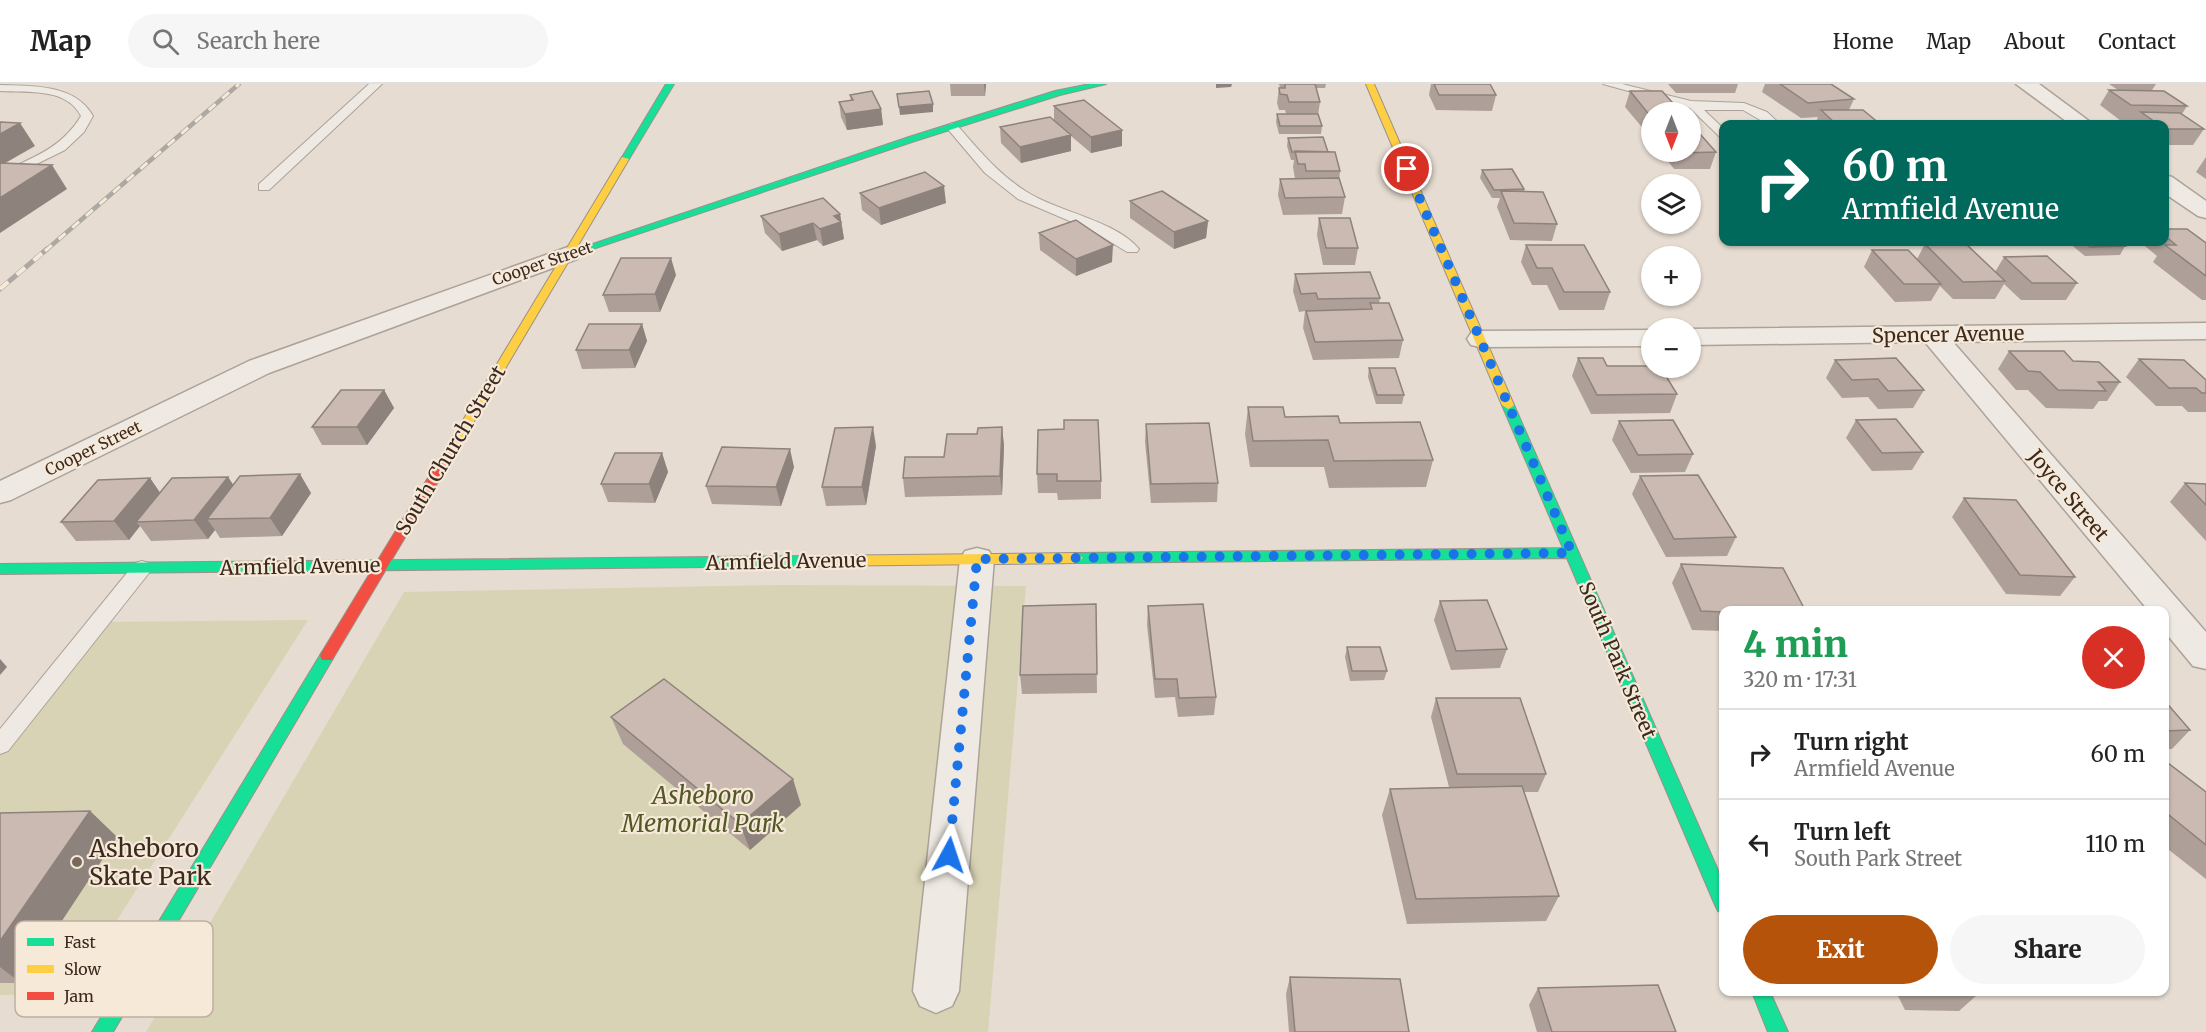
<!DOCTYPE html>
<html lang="en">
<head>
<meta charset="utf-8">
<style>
  :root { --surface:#fff; --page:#f6f6f6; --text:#222; --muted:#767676; --line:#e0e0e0; --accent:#b45309 }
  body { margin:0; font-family:Merriweather,serif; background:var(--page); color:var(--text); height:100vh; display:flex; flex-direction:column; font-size:22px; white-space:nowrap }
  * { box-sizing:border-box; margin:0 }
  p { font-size:20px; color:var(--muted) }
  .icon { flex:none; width:33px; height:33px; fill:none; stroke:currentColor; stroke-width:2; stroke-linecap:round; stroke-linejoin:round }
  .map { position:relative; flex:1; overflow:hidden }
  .details { position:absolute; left:1719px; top:522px; width:450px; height:390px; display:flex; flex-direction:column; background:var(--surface); border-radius:12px; box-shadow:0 2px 4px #0004 }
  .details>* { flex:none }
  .guide { position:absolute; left:1719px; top:36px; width:450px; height:126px; border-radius:12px; box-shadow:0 2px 4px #0004; background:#00695c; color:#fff; overflow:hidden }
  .needle { width:39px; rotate:180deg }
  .buttons { position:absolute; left:1641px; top:18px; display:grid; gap:12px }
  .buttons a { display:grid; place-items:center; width:60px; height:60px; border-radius:50%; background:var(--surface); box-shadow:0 2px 4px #0004; font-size:30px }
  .pin { position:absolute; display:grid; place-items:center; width:51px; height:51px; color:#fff; margin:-26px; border:3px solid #fff; border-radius:50%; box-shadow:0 2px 6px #0007 }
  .me { position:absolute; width:66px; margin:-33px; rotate:5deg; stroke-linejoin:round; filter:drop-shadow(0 0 4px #0008) }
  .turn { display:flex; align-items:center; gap:21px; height:126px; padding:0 24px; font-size:27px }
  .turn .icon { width:78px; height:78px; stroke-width:2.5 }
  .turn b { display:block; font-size:42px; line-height:51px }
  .round { display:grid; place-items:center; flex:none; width:63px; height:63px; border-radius:32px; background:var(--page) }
  .overview { display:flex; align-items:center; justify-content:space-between; height:102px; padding:0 24px }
  h1 { font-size:36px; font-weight:800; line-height:45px; color:#1e9e55 }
  .cta { display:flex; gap:12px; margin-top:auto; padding:12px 24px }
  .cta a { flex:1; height:69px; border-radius:36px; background:var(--accent); color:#fff; font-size:24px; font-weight:800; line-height:69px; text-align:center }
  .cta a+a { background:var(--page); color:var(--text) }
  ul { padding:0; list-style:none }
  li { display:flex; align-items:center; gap:18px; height:90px; padding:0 24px; border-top:2px solid var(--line) }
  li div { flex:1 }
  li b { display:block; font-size:22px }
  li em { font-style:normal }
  header { display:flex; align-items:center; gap:36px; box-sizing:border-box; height:84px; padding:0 30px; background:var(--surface); border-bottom:2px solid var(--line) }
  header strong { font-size:28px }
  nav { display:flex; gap:33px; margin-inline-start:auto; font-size:21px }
  .search { width:420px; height:54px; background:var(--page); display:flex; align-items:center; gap:15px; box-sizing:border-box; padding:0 21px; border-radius:33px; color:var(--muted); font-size:22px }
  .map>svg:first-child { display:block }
  .green { fill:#d8d3b4 }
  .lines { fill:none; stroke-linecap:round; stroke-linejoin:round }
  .lane-casing { stroke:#aca299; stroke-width:2 }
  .street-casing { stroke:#aca299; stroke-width:3 }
  .fast-casing { stroke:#9b918a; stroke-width:2 }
  .slow-casing { stroke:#9b918a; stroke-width:2 }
  .jam-casing { stroke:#9b918a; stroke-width:2 }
  .lane { fill:#eee9e2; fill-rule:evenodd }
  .street { fill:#eee9e2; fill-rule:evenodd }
  .fast { fill:#16e098; fill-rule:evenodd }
  .slow { fill:#ffcf43; fill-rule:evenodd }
  .jam { fill:#f24e42; fill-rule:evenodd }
  .rail-far1-casing { stroke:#aea8a2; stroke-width:4.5 }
  .rail-casing { stroke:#aea8a2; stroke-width:5 }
  .rail-far1 { stroke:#f6e9d8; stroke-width:3; stroke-dasharray:9; stroke-linecap:butt }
  .rail { stroke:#f6e9d8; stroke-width:4; stroke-dasharray:11; stroke-linecap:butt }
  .wall { fill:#aea098 }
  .shaded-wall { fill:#8d827c }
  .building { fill:#cabab1; stroke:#8d827c; stroke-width:1.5 }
  .route { stroke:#1a73e8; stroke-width:10; stroke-dasharray:0 18 }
  .poi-dot { fill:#78685e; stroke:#f6e9d8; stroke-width:2 }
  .labels { text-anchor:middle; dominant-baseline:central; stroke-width:4.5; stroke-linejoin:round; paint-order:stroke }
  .far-street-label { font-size:16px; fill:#3c2920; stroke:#f6e9d8 }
  .street-label { font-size:20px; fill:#3c2920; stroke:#f6e9d8 }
  .near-park-label { font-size:24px; font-style:italic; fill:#535827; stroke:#f6e9d8 }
  .near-poi-label { font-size:24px; fill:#3c2920; stroke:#f6e9d8; text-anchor:start }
  .key { fill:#f6e9d8; stroke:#beafa1; stroke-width:1.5 }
  .key-label { font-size:16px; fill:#3c2920 }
</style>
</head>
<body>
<header>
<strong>Map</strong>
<div class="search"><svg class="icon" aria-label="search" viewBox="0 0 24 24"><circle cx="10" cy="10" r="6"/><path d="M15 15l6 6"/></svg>Search here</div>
<nav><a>Home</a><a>Map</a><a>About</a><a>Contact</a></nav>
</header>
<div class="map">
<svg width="2206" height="948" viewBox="0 0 2206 948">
  <rect width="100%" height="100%" fill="#e6dcd1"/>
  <!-- green -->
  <path class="green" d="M782 501 1026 502 988 948H146L404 508Z
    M308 536 70 910 0 911V647L89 538Z"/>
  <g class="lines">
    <defs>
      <path id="lane" d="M369 0H382L269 106H259V100Z
        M1603 0H1622L1691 17 1744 19 1767 28 1780 40H1767L1743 26H1704L1724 45V57L1690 24Z
        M0 1C34 2 75 0 93 32L84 48 65 66 0 98V89C32 74 62 64 81 32 66 3 28 9 0 7Z
        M952 39 956 40C978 65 999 91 1027 108 1058 128 1115 136 1139 165L1137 168H1127L1093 147 1018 115 985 89 946 43Z
        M142 477 149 479 152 484 149 489 8 667 0 670V645L135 479Z"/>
      <path id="street" d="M2016 0H2039L2093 40H2070Z
        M2164 91 2172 93 2206 117V134L2198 132 2164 109Z
        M568 163 577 165 580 170 577 175 269 289 11 416 0 419V397L249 277Z
        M2206 239V255L1953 258 2206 548V585L2193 582 2164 547V526H2148L1925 258 1690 261V245Z
        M1652 246V262L1480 263 1471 261 1467 255 1471 249 1480 247Z
        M977 464 989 467 994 475 959 907 952 922 936 929 920 922 913 907 960 475 965 467Z"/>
      <path id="fast" d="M666 0H674L629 75 622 77 621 75Z
        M1090 0H1106L1060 11 915 57 572 172 568 173 563 170 909 53 1055 7Z
        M1508 317 1514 321 1724 800V829L1718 827 1715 821 1567 474 1076 479 1069 474 1076 469 1563 464 1502 321Z
        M807 472 814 477 807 482 0 490V480Z
        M327 566 332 568 334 572 332 576 113 948H92L322 568Z
        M1752 908H1770L1788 948H1768Z"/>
      <path id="slow" d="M1366 0H1374L1514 321 1512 323 1508 325 1502 321Z
        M622 73 629 75 460 361 454 365 450 364 448 361Z
        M1076 469 1083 474 1076 479 807 482 800 477 807 472Z"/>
      <path id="jam" d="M454 357 460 361 332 576H322L320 572 322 568 448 361Z"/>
    </defs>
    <!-- lane casing -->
    <use href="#lane" class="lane-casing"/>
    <!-- street casing -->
    <use href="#street" class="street-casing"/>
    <!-- fast casing -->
    <use href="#fast" class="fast-casing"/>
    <!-- slow casing -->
    <use href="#slow" class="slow-casing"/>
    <!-- jam casing -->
    <use href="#jam" class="jam-casing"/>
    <!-- lane -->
    <use href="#lane" class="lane"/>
    <!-- street -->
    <use href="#street" class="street"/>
    <!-- fast -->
    <use href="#fast" class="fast"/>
    <!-- slow -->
    <use href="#slow" class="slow"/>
    <!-- jam -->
    <use href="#jam" class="jam"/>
    <defs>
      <path id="rail-far1" d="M45 167 239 0"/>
      <path id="rail" d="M0 205 47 165"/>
    </defs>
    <!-- rail-far1 casing -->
    <use href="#rail-far1" class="rail-far1-casing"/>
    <!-- rail casing -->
    <use href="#rail" class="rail-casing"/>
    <!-- rail-far1 -->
    <use href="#rail-far1" class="rail-far1"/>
    <!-- rail -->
    <use href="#rail" class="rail"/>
  </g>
  <!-- wall -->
  <path class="wall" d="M950 0H986L985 12H951Z
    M1279 0H1326L1325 4H1316L1320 18 1318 31 1322 42 1321 50H1279L1276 38 1277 30H1286L1285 26H1279L1277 19 1279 4H1280Z
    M1431 0H1490L1496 11 1492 27 1436 26 1429 11Z
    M1668 0H1738L1735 9H1676Z
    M1765 0H1831L1854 15 1849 26 1880 40H1815L1818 33 1801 34 1762 8Z
    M2109 0H2156L2152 6 2187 22 2182 30 2204 45 2193 61H2164V40H2133L2135 37H2121L2100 21 2109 6H2118Z
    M1630 7 1652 28V48H1646L1625 23Z
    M850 11 881 25 883 41 847 46 841 33 839 18 851 16Z
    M1054 22 1122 46V62L1091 69 1071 52V67L1021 79 1001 59 1000 43 1054 36Z
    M1288 54 1328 68 1340 87 1339 96 1345 113 1342 130 1283 131 1278 111 1280 95H1295L1293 83 1294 76H1291L1287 62Z
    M1661 68H1716L1710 85H1674Z
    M2206 73V95L2196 88Z
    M1482 86 1524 105V107L1557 140 1552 157 1510 156 1497 123 1500 114H1492L1480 94Z
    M860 109 946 119 881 141 862 126Z
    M1130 117 1208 137 1206 154 1174 165 1130 134Z
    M840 130 844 155 823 162 817 156 782 167 765 149 761 132Z
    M1319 134 1358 164 1355 181H1323L1317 151Z
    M2164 145 2206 159V216H2202L2153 178 2157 172 2145 162 2148 158H2164Z
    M1039 149 1112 178 1076 192 1040 166Z
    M2069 158H2119L2125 162 2120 171 2085 172 2069 159Z
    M1925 160 1995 188 2004 173 2077 199 2066 216H2021L2004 200 1995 215H1953L1940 202 1931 217 1895 218 1864 183 1872 166 1917 175Z
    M1526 161 1610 208 1604 226H1559L1547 201H1532L1521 178Z
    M1295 190 1380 214 1379 219 1403 256 1399 274 1313 276 1303 244 1305 227 1299 228 1293 207Z
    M676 191 660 228H609L603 211Z
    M642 240 647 257 635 284 582 285 576 266Z
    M2009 267 2073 277 2120 298 2107 317H2099L2093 325 2046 324 2028 306H2016L1998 285Z
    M1578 274 1607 282 1677 310 1670 329 1591 330 1572 292Z
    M2139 275 2206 296V328H2188L2182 322H2156L2126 293Z
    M1835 276 1924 306 1913 324 1878 325 1868 313 1842 314 1826 294Z
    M1369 284 1404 311 1402 320H1376L1368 293Z
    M384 306 394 324 367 361H322L312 343Z
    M1248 323 1285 333 1340 339 1433 376 1426 403 1329 404 1324 383H1250L1245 350Z
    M1856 336 1923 368 1912 386 1872 387 1846 354Z
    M1619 337 1693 370 1685 388 1631 389 1612 356Z
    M1146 340 1218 399 1217 418 1151 419 1145 358Z
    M1002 343 1004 362 1002 411 905 413 903 394Z
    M1038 346 1101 397V415L1058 416 1057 409H1038L1037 390Z
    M876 362 866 421 826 422 822 403Z
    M662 369 668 388 655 419 608 418 601 400Z
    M794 383 781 422 712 420 706 402Z
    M1640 392 1736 453 1727 472 1666 473 1632 410Z
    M228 393 233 401 311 409 282 452 220 454 215 446 208 455 151 457 140 442 129 456 76 457 61 438 150 394 160 409Z
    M2185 399 2206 400V457L2170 418Z
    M1964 414 2075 493 2060 512 2006 510 1952 433Z
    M1681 480 1724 526V547L1692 546 1672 499Z
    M1440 517 1507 565 1500 584 1451 586 1434 536Z
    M1096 520 1097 609 1022 610 1020 591Z
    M1148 522 1216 613 1214 631 1178 633 1175 613 1155 614 1147 541Z
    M1347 563 1387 587 1384 596 1350 597 1345 573Z
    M1436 614 1546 690 1538 708H1524L1559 812 1546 837 1407 840 1382 731 1390 705 1449 703 1431 633Z
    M2164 616 2190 646 2172 665H2164Z
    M611 633 801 721 750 766 623 660Z
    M2164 676 2206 708V795L2164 762Z
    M90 727 117 753 21 899H0V729Z
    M1290 893 1409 948H1289L1286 910Z
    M1538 904 1676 948H1537L1529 921Z
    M1896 908H1976L1977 911 1959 927 1905 926Z"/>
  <!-- shaded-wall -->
  <path class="shaded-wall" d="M984 0H986L985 12Z
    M1216 0H1232L1231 3 1216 4Z
    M933 20V28L900 31 899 23Z
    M881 25 883 41 847 46 845 30Z
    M20 39 35 62 0 82V50Z
    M1122 46V62L1091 69V53Z
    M1071 51V67L1021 79 1020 63Z
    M52 81 67 105 0 149V114Z
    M944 102 946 119 881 141 879 124Z
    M840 130 844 155 823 162 820 145 834 132Z
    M1208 137 1206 154 1174 165V148Z
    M813 139 817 156 782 167 779 150Z
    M1113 161 1112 178 1076 192V175Z
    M671 174 676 191 660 228 655 210Z
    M642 240 647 257 635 284 629 266Z
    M384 306 394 324 367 361 357 343Z
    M873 343 876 362 866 421 862 403Z
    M1002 343 1004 362 1002 411 1000 392Z
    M790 365 794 383 781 422 776 403Z
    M662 369 668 388 655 419 649 400Z
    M300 390 311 409 282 452 270 434Z
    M228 393 240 411 207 435 215 446 208 455 194 436Z
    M150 394 163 413 136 438 140 442 129 456 114 437Z
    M0 575 7 583 0 591Z
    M793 695 801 721 750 766 740 740Z
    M90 727 117 753 21 899 0 883V857Z"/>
  <!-- building -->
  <path class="building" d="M1285 0H1315L1320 18H1289L1287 11 1280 10 1279 4H1285Z
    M1434 0H1490L1496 11H1439Z
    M1780 0H1831L1854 15 1808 19Z
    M2109 6 2164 7 2187 22 2131 21Z
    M872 7 881 25 845 30 839 18 853 16 850 11Z
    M929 7 933 20 899 23 897 10Z
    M1630 7H1662L1681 28H1652L1651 33Z
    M1084 16 1122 46 1091 53 1054 22Z
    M1821 26H1863L1880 40H1836Z
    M2141 28 2180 29 2204 45H2164V40H2158Z
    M1277 30H1318L1322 42H1280Z
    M1050 33 1071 51 1020 63 1000 43Z
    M0 38 20 39 0 50Z
    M1690 41H1692L1716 68 1680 69 1679 68H1690Z
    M1323 53 1328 68H1292L1288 54Z
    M1295 67 1335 68 1340 87H1306L1305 80H1298Z
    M0 79 52 81 0 114Z
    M1512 85 1524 105 1494 106 1482 86Z
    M925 88 944 102 879 124 860 109Z
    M1339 94 1345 113 1285 114 1280 95Z
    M1162 107 1208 137 1174 148 1130 117Z
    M1501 107 1543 108 1557 140 1514 139Z
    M823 114 840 130 834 132 841 138 820 145 813 139 779 150 761 132Z
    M1319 134H1350L1358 164H1326Z
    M1076 136 1113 161 1076 175 1039 149Z
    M2164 145H2187L2206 159V192L2165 161H2176L2164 151Z
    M2083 158H2119L2125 162 2090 163Z
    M1925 160H1966L2005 197 1963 198Z
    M1526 161H1584L1610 208H1564L1552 184H1537Z
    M1872 166H1908L1941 200H1904Z
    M2047 172 2077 199H2032L2004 173Z
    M621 174H671L655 210 603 211Z
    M1370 188 1380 214 1318 215 1316 209 1301 210 1295 190Z
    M1370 219H1389L1403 256 1315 258 1306 227 1372 225Z
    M589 240H642L629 266H576Z
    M2009 267H2064L2073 277 2099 278 2120 298H2098L2106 307 2058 306 2040 288 2028 287Z
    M1578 274H1603L1607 282H1652V284H1661L1677 310 1597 311Z
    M1896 274 1924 306 1888 307 1878 295 1852 296 1835 276Z
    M2139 275 2184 276 2206 296V309H2202L2196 304H2169Z
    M1369 284H1395L1404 311H1377Z
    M341 306H384L357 343H312Z
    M1248 323H1283L1285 333 1338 332 1340 339 1420 338 1433 376 1334 377 1328 356 1253 357Z
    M1896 335 1923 368 1882 369 1856 336Z
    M1064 336H1098L1101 397H1057V390H1037L1038 346 1064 345Z
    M1673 336 1693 370 1638 371 1619 337Z
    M1209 339 1218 399 1151 400 1146 340Z
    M873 343 862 403H822L835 344Z
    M1002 343 1000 392 903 394 905 373H944L947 350H977L978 344Z
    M722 363 790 365 776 403 706 402Z
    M615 369H662L649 400H601Z
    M300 390 270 434 207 435 240 392Z
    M1698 391 1736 453 1674 455 1640 392Z
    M228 393 194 436 136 438 172 394Z
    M150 394 114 437 61 438 98 396Z
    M2185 399 2206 400V421Z
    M1964 414 2016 416 2075 493 2020 491Z
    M1681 480 1783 484 1805 526H1724V528L1701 527Z
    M1487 516 1507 565 1456 567 1440 517Z
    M1096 520 1097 590 1020 591 1023 522Z
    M1203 520 1216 613 1179 614 1177 595H1155L1148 522Z
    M1347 563H1380L1387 587H1352Z
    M664 595 793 695 740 740 611 633Z
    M1436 614H1520L1546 690H1457Z
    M2164 616 2190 646 2164 647Z
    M2164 676 2206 708V761L2164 727Z
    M1522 702 1559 812 1416 815 1390 705Z
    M90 727 0 857V729Z
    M1290 893 1400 895 1409 948H1295Z
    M1658 901 1676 948H1552L1538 904Z
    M1921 908H1976L1977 911 1922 909Z"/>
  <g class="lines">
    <!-- route -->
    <path class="route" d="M949 771 977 475 1572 469 1407 85"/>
  </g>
  <!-- markers -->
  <circle class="poi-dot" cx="77" cy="778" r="6"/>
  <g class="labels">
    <!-- far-street labels -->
    <g class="far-street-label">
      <text transform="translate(542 179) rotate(-19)">Cooper Street</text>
      <text transform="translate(93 364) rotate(-26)">Cooper Street</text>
    </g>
    <!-- street labels -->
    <g class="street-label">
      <text transform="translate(1948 250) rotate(-1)">Spencer Avenue</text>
      <text transform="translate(450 366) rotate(-59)">South Church Street</text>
      <text transform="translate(2069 411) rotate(50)">Joyce Street</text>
      <text transform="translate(786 477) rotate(-1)">Armfield Avenue</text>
      <text transform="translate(300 482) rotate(-1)">Armfield Avenue</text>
      <text transform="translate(1618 576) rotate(67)">South Park Street</text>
    </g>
    <!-- near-park labels -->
    <g class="near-park-label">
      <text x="703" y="711">Asheboro<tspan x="703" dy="28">Memorial Park</tspan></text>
    </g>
    <!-- near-poi labels -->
    <g class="near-poi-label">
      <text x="89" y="764">Asheboro<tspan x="89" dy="28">Skate Park</tspan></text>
    </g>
  </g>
  <!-- legend -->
  <rect x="15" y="837" width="198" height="96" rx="9" class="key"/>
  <rect x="27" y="854" width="27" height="8" fill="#16e098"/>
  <rect x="27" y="881" width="27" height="8" fill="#ffcf43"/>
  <rect x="27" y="908" width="27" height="8" fill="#f24e42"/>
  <g class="key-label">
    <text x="64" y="864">Fast</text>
    <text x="64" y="891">Slow</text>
    <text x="64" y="918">Jam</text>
  </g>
</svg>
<div class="buttons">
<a><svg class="needle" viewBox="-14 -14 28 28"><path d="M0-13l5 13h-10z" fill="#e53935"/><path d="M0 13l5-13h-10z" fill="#767676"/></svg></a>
<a><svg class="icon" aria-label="layers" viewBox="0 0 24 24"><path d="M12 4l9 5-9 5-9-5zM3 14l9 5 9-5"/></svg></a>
<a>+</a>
<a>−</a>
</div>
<div class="pin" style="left:1407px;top:85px;background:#d93025"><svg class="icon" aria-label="arrive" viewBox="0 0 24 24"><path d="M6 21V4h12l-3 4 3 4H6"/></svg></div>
<svg class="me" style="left:949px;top:771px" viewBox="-20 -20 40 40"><path d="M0-17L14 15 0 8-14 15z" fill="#1a73e8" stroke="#fff" stroke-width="4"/></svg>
<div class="guide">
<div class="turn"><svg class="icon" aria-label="right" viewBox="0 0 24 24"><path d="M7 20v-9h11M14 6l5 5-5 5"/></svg><div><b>60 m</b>Armfield Avenue</div></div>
</div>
<section class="details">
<div class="overview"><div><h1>4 min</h1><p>320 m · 17:31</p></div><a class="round" style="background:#d93025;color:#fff"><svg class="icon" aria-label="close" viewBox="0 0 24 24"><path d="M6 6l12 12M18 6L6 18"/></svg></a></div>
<ul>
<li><svg class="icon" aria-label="right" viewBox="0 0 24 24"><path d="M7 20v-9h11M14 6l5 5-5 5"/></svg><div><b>Turn right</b><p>Armfield Avenue</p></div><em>60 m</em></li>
<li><svg class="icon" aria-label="left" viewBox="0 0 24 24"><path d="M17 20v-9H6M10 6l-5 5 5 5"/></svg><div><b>Turn left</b><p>South Park Street</p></div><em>110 m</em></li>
</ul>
<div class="cta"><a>Exit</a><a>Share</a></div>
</section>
</div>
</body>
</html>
